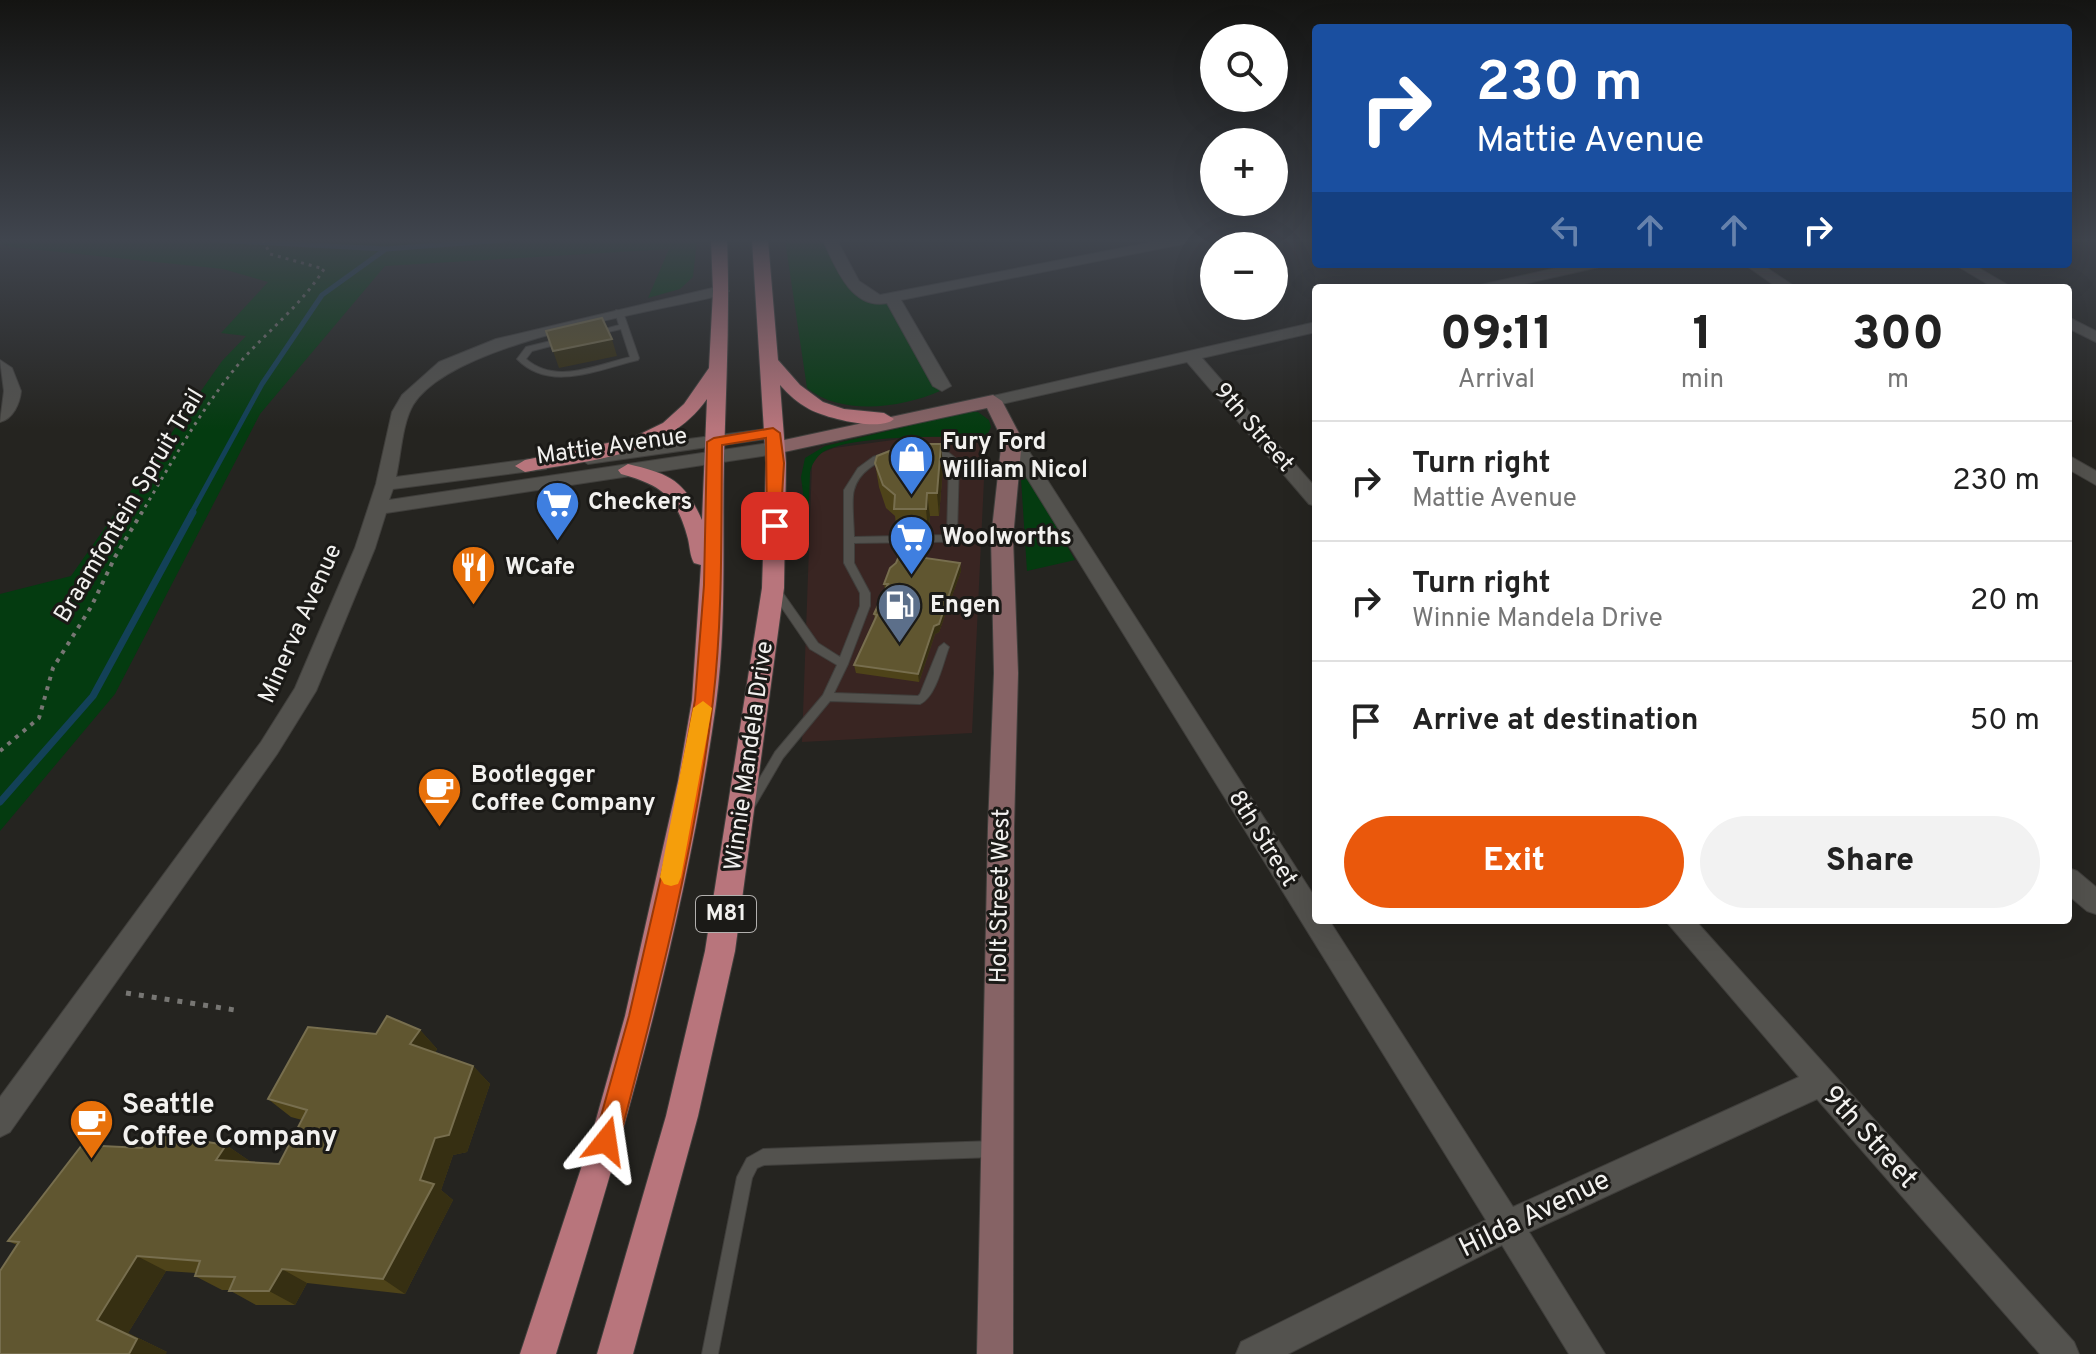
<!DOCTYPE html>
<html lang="en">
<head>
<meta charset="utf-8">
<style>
  :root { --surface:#fff; --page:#f2f2f2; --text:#222; --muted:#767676; --line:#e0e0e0; --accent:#ea580c }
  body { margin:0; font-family:Overpass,sans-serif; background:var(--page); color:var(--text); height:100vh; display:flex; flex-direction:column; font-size:30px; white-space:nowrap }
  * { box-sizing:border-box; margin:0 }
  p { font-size:26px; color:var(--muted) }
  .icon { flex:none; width:44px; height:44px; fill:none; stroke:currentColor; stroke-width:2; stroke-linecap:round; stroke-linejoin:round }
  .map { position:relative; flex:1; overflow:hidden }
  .panel { position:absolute; left:1312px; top:284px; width:760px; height:640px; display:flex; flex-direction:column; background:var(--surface); border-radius:8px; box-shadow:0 8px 32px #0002 }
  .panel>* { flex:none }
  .guide { position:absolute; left:1312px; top:24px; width:760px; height:244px; border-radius:8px; box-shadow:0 8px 32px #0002; background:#1a4fa0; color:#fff; overflow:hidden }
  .controls { position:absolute; left:1200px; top:24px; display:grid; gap:16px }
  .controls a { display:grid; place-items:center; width:88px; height:88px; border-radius:50%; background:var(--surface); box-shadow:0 8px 32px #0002; font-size:40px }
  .pin { position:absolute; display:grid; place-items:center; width:68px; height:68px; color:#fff; margin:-34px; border-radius:16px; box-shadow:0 4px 12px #0006 }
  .me { position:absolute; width:88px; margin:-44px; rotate:15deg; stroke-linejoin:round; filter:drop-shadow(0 0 6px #0008) }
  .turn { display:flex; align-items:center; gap:28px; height:168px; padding:0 32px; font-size:36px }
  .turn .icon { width:104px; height:104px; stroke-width:2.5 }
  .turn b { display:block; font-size:56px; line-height:68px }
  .lanes { display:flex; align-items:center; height:76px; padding:0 32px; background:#0003; justify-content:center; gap:40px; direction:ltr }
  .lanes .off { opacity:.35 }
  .eta { display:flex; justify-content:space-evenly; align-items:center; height:136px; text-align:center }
  .eta b { font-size:48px; font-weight:800; line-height:56px }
  .primary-button { display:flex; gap:16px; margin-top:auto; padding:16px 32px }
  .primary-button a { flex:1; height:92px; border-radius:48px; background:var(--accent); color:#fff; font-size:32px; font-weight:800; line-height:92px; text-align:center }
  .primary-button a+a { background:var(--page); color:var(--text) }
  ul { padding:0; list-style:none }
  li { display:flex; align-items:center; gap:24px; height:120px; padding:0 32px; border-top:2px solid var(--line) }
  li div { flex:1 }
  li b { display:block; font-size:30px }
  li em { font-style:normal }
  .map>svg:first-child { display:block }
  .commercial { fill:#392522 }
  .green { fill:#043b10 }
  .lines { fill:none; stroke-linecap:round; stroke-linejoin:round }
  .stream-far1 { stroke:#134158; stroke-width:5 }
  .stream { stroke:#134158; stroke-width:7 }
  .lane-casing { stroke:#403f3c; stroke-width:2 }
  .street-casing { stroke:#403f3c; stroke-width:2 }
  .secondary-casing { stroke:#403f3c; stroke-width:2 }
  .primary-casing { stroke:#403f3c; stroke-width:2 }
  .path-far2 { stroke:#777673; stroke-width:3; stroke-dasharray:3 5; stroke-linecap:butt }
  .path-far1 { stroke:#777673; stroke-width:4; stroke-dasharray:4 6; stroke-linecap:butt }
  .path { stroke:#777673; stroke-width:5; stroke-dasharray:5 8; stroke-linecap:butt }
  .lane { fill:#53524e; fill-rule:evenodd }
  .street { fill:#53524e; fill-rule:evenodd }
  .secondary { fill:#866365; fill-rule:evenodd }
  .primary { fill:#b8757c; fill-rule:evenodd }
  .wall { fill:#4e4319 }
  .shaded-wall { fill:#362f12 }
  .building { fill:#605630; stroke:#776e4e; stroke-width:2 }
  .route { fill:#ea580c; stroke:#983908; stroke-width:2 }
  .slow { fill:#f59e0b }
  .labels { text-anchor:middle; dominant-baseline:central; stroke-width:6; stroke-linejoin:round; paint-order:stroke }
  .shield { fill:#1b1a17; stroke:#b2b0ae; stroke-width:2 }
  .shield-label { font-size:22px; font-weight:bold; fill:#f2f1ef }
  .street-label { font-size:24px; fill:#f2f1ef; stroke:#1b1a17 }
  .poi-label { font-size:24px; font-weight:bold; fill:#f2f1ef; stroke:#1b1a17; text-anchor:start }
  .near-poi-label { font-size:28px; font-weight:bold; fill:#f2f1ef; stroke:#1b1a17; text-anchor:start }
  .near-street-label { font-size:28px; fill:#f2f1ef; stroke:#1b1a17 }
</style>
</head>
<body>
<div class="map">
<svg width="2096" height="1354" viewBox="0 0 2096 1354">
  <rect width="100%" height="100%" fill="#252420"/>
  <!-- commercial -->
  <path class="commercial" d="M915 437H986L972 733 802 742 812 464 821 453 834 448Z"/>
  <!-- green -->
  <path class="green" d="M0 240H697L693 277 680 289 648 298 669 249 385 266 260 414 115 694 0 831V594L71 576 222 361 246 336 221 333 268 282 223 269 11 247 0 243Z
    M785 240H823C845 286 842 294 895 305L940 391C902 408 841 416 807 388Z
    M966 412H978L989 420 991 427 986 437C949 437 854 434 823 452 816 457 812 464 810 472L808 532 801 477 805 458 825 446Z
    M1020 463 1075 560 1027 571Z"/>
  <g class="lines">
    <!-- stream-far1 -->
    <path class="stream-far1" d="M214 240 386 249 504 240
      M191 514 262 384 322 295 386 249"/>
    <!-- stream -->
    <path class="stream" d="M0 802 93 696 193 512"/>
    <defs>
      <path id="lane" d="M616 310 623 312 639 358 638 360C599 369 550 393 517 359L526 347 563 338H566V342L532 351 526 359C556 385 596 365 630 357L621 329 595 335 591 333 619 325 615 312Z
        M927 449 949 453 959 461 957 535H1002L1007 538 1002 541 854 543V563L870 593V606L848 664 834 693 918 696 920 694 939 647 944 643 949 647C943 663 936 697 920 704L830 701 783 758 755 806 751 808 747 806 745 803 747 800 775 752 823 695 837 665 810 649 769 589 770 586H778L818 643 840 657 860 606V593L844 563V490L858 468 873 457 890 451 893 452V456C877 462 859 471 854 490 851 499 854 525 854 537L947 535 949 462 943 457 924 454V450Z
        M994 1141 999 1144 1002 1149 999 1154 994 1157 764 1165 757 1168 752 1178 718 1354H702L737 1177 747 1158 763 1149Z"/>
      <path id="street" d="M823 240H837L859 281 880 295 1163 240H1190L1183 244 901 300 951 386 942 391 933 386 887 303C851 310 835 266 823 240Z
        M1574 264H1601L1599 267 1506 288H1477L1480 285Z
        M1744 264H1761L1797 288H1778Z
        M1954 264H1972L2013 288H1994Z
        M721 286 729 291 726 294C652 313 453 341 413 405 402 424 401 455 396 477L546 457 555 463 546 469 393 489 389 500 775 442 784 448 775 454 386 513 375 548 316 691 277 754 10 1132 0 1137V1097L261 742 295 688 355 548 376 484 392 412 402 395 439 362 496 339Z
        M2068 317 2096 331V342L2068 328Z
        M1316 322V332L1202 358 1316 488V506L1309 504 1187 362 993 406 984 401 993 396Z
        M0 360 12 368 21 391C20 403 13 419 0 422L4 391Z
        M773 428 782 433 779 437 588 464 579 458 588 452Z
        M1012 434 1021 439 1316 899V920H1329L1513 1207 1799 1077 1665 920H1695L2074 1342 2079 1354H2040L1817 1099 1529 1232 1605 1354H1569L1502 1245 1288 1354H1236L1241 1342 1486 1220 1003 439Z
        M2068 455 2096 471V485L2068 469Z
        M2068 868 2077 871 2096 887V914L2087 911 2068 895Z"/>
      <path id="secondary" d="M993 395 1002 401 1022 439 1013 538 1018 673 1014 827 1013 1354H977L988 827 994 673 991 538 1002 439 987 408 775 454 765 448 775 442Z"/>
      <path id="primary" d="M711 240H727C730 312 726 385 724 457 722 539 727 623 716 704 685 926 622 1141 556 1354H520L590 1141 625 1016 678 781 692 700 701 565 694 563C690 556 690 548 688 539 677 497 662 485 621 474L618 470 628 464C670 474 684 480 702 520L707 399C666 457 589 460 525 472L515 466 525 460 632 438 663 423 684 404 709 368 713 291Z
        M752 240H768L778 360 800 385 823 402 844 409 884 413 894 419C881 432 825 418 809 409 798 403 788 394 780 385L786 463 784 588 735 951 698 1116 633 1354H597L666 1116 705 951 762 588 766 463Z"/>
    </defs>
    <!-- lane casing -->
    <use href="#lane" class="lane-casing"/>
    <!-- street casing -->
    <use href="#street" class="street-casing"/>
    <!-- secondary casing -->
    <use href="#secondary" class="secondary-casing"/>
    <!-- primary casing -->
    <use href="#primary" class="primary-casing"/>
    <!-- path-far2 -->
    <path class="path-far2" d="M141 514C172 462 202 407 242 360 269 330 302 304 324 269L270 254 263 240"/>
    <!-- path-far1 -->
    <path class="path-far1" d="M0 751 39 718 53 668 91 607 115 557 142 512"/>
    <!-- path -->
    <path class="path" d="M126 993 241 1011"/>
    <!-- lane -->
    <use href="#lane" class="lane"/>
    <!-- street -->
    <use href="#street" class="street"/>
    <!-- secondary -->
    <use href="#secondary" class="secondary"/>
    <!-- primary -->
    <use href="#primary" class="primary"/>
  </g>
  <!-- wall -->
  <path class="wall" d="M875 463 943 467 939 516H930L928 532 897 533 895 516 886 508 879 487Z
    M927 545 926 558 960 563 961 571 939 632 935 634 919 682 856 673 854 665 875 620 874 614 885 590 884 584Z
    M420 1030 437 1049 435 1053 473 1066 490 1084 467 1152 453 1155 441 1190 453 1200 405 1294 307 1283 295 1305H256L229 1290H222L195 1276 196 1273 166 1271 128 1333 167 1352 0 1354 17 1245 8 1241 142 1148 226 1145 251 1162 279 1164 302 1120 291 1117 268 1099 376 1034Z"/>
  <!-- shaded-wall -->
  <path class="shaded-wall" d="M612 339 617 356 559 368 553 351Z
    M941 444 943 467 939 516 937 493Z
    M927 493 930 516 928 532 926 509Z
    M960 563 961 571 939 632 935 634 919 682 918 674 934 626Z
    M420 1030 437 1049 428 1064 410 1044Z
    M473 1066 490 1084 467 1152 453 1155 441 1190 453 1200 405 1294 383 1279 435 1138Z
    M226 1145 251 1162 216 1160Z
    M137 1256 166 1271 128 1333 167 1352 166 1354H129L97 1320Z
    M282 1269 307 1283 295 1305 269 1291Z"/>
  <!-- building -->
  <path class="building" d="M602 318 612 339 553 351 546 331Z
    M907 444H941L937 493H927L926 509H894L895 495 883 485 875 463 877 456Z
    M927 537 925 558 960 563 939 624 934 626 918 674 854 665 877 615 874 614 888 584H884L890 568 896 563 907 538Z
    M387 1016 420 1030 410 1044 473 1066 449 1135 435 1138 420 1180 434 1184 383 1279 282 1269 269 1291H229L235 1277 195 1276 200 1261 137 1256 97 1320 137 1339 129 1354H0V1271L19 1242 8 1241 82 1145 142 1148 152 1133 226 1145 216 1160 279 1164 307 1110 268 1099 308 1027 376 1034Z"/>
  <!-- sky -->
  <linearGradient id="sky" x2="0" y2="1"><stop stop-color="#141412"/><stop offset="0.56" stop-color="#40454e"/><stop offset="1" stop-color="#40454e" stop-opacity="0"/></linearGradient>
  <rect width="2096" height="429" fill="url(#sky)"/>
  <!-- route -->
  <path class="route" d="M773 428 780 433 784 463 780 529H769L767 526 766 438 722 445C721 530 723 616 713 701 695 849 657 996 619 1141L615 1149 606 1153 597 1149 594 1141 629 1016 669 842 695 700 704 585 707 442 714 438Z"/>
  <!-- slow -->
  <path class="slow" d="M703 701 712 708 681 877 678 884 671 886 664 884 660 877 693 708Z"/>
  <!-- icons -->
  <defs>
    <symbol id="shop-pin" viewBox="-11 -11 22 30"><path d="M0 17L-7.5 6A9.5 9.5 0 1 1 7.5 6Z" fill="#3f7fe0" stroke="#1b1a17"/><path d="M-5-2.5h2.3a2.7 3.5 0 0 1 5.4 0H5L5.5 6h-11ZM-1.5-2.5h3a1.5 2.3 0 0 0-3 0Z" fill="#fff"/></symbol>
    <symbol id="supermarket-pin" viewBox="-11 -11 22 30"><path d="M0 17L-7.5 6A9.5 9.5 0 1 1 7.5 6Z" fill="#3f7fe0" stroke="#1b1a17"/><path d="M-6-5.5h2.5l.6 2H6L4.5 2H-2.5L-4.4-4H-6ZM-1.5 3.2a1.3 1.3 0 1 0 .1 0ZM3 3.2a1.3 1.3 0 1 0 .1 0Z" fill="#fff"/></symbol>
    <symbol id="restaurant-pin" viewBox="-11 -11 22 30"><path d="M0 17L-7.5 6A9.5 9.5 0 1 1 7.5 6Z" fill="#e8710a" stroke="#1b1a17"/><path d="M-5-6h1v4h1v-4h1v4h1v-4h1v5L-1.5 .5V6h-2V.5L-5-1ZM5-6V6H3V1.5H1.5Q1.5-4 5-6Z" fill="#fff"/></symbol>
    <symbol id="fuel-pin" viewBox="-11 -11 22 30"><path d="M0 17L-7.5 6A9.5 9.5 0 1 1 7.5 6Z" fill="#5c6f8a" stroke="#1b1a17"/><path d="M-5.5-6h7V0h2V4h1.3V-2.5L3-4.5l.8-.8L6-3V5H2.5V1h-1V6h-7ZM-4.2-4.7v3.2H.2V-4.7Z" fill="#fff"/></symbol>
    <symbol id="cafe-pin" viewBox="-11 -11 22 30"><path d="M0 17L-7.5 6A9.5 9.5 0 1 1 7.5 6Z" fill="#e8710a" stroke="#1b1a17"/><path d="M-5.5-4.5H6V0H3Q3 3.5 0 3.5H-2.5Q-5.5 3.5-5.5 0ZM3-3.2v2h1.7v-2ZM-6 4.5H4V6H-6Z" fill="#fff"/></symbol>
  </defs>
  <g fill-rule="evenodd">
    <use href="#shop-pin" x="886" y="432" width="51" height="69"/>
    <use href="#supermarket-pin" x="532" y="478" width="51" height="69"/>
    <use href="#supermarket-pin" x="886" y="512" width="51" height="69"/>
    <use href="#restaurant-pin" x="448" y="542" width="51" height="69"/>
    <use href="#fuel-pin" x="874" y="580" width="51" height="69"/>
    <use href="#cafe-pin" x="414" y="764" width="51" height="69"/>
    <use href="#cafe-pin" x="66" y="1096" width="51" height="69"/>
  </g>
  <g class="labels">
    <!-- shield labels -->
    <rect class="shield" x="696" y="896" width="60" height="36" rx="6"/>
    <g class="shield-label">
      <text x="726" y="914">M81</text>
    </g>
    <!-- street labels -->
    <g class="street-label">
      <text transform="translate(1253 428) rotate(49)">9th Street</text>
      <text transform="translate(612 447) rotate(-8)">Mattie Avenue</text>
      <text transform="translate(130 506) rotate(-59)">Braamfontein Spruit Trail</text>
      <text transform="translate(301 624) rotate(-66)">Minerva Avenue</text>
      <text transform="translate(750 756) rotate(-82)">Winnie Mandela Drive</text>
      <text transform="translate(1262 839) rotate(58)">8th Street</text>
      <text transform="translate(1001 896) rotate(-89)">Holt Street West</text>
    </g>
    <!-- poi labels -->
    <g class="poi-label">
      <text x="942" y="443">Fury Ford<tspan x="942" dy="28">William Nicol</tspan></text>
      <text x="588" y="503">Checkers</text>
      <text x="942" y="538">Woolworths</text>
      <text x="505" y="568">WCafe</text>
      <text x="930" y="606">Engen</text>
      <text x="471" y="776">Bootlegger<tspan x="471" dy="28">Coffee Company</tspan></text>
    </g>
    <!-- near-poi labels -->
    <g class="near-poi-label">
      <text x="122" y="1106">Seattle<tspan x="122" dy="32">Coffee Company</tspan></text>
    </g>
    <!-- near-street labels -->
    <g class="near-street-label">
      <text transform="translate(1869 1138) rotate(48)">9th Street</text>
      <text transform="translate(1535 1215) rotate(-26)">Hilda Avenue</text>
    </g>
  </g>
</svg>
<div class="controls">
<a><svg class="icon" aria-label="search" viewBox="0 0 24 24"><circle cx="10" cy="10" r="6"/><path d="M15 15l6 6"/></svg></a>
<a>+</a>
<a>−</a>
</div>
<div class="pin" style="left:775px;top:526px;background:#d93025"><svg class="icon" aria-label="arrive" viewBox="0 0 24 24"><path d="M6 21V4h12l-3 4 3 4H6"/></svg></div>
<svg class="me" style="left:606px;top:1141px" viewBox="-20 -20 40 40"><path d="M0-17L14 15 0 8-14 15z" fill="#ea580c" stroke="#fff" stroke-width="4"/></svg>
<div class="guide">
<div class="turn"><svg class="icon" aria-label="right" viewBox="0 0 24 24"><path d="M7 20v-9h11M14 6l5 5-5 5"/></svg><div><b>230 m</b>Mattie Avenue</div></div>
<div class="lanes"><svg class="icon off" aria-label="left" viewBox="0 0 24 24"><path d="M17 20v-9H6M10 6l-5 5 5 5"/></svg><svg class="icon off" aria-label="ahead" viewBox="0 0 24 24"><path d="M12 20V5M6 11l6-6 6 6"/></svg><svg class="icon off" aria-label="ahead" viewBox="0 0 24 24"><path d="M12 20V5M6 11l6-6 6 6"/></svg><svg class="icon" aria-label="right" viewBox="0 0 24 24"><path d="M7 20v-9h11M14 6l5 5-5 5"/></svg></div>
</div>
<section class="panel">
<div class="eta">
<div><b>09:11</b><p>Arrival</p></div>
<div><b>1</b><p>min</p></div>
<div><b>300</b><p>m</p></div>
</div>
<ul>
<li><svg class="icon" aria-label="right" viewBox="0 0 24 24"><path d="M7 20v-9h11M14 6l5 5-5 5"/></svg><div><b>Turn right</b><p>Mattie Avenue</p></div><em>230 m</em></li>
<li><svg class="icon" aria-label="right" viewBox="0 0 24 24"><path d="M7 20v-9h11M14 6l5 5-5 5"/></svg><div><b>Turn right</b><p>Winnie Mandela Drive</p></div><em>20 m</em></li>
<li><svg class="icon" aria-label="arrive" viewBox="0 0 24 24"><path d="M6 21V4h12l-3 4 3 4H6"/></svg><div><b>Arrive at destination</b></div><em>50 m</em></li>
</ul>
<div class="primary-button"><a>Exit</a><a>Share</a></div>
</section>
</div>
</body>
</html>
